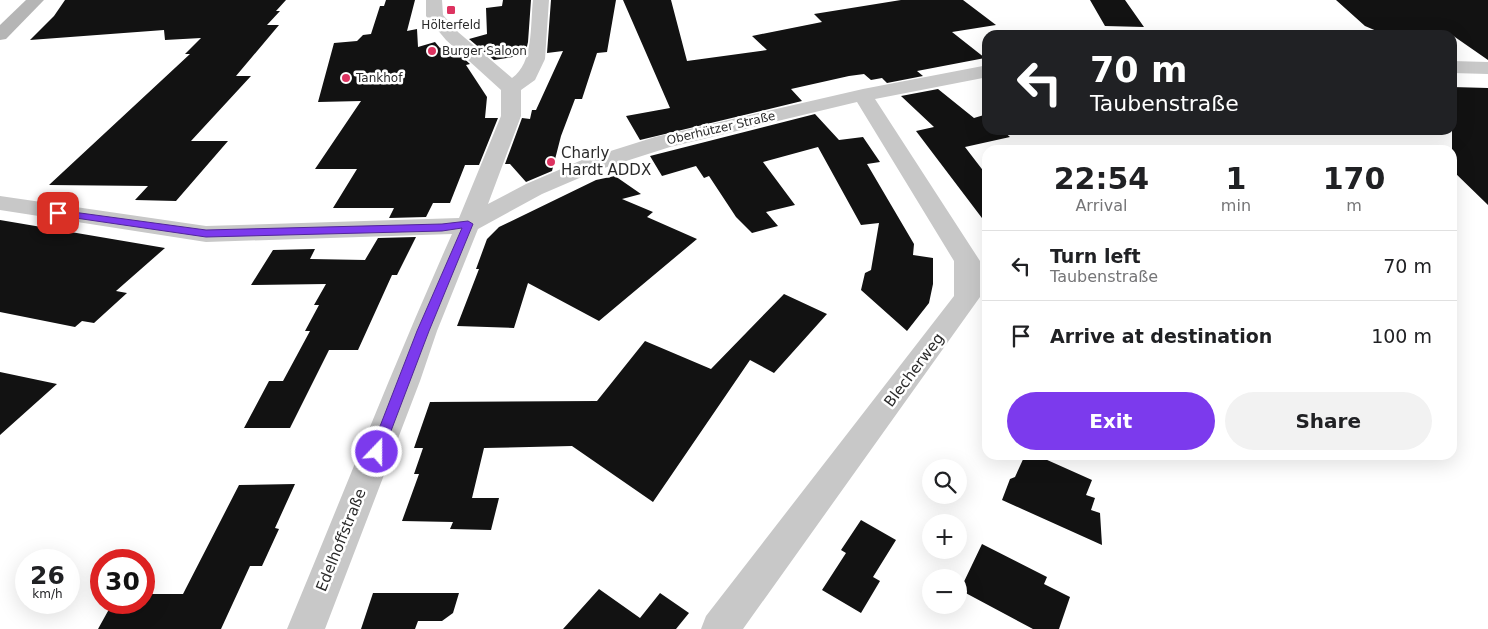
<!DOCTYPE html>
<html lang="en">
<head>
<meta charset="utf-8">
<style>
  :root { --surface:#fff; --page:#f2f2f2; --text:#202124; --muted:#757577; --line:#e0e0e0; --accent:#7c3aed }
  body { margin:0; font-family:"DejaVu Sans",sans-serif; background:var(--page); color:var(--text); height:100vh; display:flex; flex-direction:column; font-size:19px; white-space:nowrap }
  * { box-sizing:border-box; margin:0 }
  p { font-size:16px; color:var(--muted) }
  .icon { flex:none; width:28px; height:28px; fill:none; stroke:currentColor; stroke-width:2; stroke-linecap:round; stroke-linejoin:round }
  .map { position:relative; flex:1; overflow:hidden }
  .side { position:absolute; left:982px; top:145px; width:475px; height:315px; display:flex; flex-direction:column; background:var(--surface); border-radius:15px; box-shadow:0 5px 20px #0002 }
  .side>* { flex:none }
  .banner { position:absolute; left:982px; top:30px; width:475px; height:105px; border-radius:15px; box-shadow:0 5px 20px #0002; background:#202124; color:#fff; overflow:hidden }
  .fabs { position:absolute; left:922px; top:459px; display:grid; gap:10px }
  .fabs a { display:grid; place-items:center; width:45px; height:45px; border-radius:50%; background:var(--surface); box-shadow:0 5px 20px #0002; font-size:25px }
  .speed { position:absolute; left:15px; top:549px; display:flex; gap:10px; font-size:25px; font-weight:700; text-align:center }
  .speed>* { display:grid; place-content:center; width:65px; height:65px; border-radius:50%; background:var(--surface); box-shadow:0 5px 20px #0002; line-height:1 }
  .speed small { font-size:12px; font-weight:400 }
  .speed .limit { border:8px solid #d22; background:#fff; color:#111 }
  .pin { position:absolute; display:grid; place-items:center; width:42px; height:42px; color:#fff; margin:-21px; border-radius:10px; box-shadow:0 2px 8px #0006 }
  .me { position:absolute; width:55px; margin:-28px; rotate:22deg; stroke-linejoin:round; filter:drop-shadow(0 0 4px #0008) }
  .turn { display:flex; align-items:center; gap:18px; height:105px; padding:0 25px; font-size:22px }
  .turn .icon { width:65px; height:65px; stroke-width:2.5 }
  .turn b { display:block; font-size:35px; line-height:42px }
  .eta { display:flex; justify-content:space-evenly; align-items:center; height:85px; text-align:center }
  .eta b { font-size:30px; font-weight:700; line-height:35px }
  .button { display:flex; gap:10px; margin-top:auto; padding:10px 25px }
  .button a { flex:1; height:58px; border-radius:30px; background:var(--accent); color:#fff; font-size:20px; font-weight:700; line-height:58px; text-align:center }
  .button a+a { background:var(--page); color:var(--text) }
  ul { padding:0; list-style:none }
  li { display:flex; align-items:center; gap:15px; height:70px; padding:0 25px; border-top:1px solid var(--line) }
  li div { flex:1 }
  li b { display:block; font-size:19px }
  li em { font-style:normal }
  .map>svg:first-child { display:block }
  .building { fill:#121212 }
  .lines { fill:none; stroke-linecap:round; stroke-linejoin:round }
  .minor { fill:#c8c8c8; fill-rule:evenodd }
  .secondary { fill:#b5b5b5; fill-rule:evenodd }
  .route { fill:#7c3aed; stroke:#51269a }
  .poi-dot { fill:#dd3360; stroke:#fff; stroke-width:2 }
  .labels { text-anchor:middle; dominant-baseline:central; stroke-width:5; stroke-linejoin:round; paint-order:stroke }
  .far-poi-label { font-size:12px; fill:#2b2b2b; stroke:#fff; text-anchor:start }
  .far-street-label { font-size:12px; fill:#2b2b2b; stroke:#fff }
  .poi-label { font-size:15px; fill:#2b2b2b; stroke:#fff; text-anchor:start }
  .street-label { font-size:15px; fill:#2b2b2b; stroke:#fff }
</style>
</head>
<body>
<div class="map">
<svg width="1488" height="629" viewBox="0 0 1488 629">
  <rect width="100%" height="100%" fill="#fff"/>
  <!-- building -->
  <path class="building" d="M65 0H286L276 11H280L267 25H279L236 76H251L191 141H228L176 201 135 200 148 186 49 185 190 54H185L201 38 165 40 164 30 30 40 54 16Z
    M386 0H415L407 31 417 29 418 47 435 42 440 48 449 45 470 64 466 65 487 97 485 118H498L479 165H465L450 203H433L426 217 389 218 394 208H333L357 169H315L361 101 318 102 334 43 357 41 363 35 371 34 380 6H384Z
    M503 0H531L528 42 525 55 494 60 469 39 487 34 486 8 502 6Z
    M551 0H616L607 52 597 53 582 99H575L561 136 552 171 526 182 510 164H505L522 118 530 119 532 110H536L563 51 547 53Z
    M623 0H671L687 61 767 50 752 36 822 22 814 14 901 0H963L996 25 952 32 985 58 917 71 923 76 887 83 882 78 871 80 864 74 849 76 791 89 802 101 640 140 626 116 670 108Z
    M1090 0H1125L1144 27 1105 26Z
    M1336 0H1488V60L1452 35H1386L1365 26Z
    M1452 87 1488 88V205L1452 170Z
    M938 89 974 118 984 115 988 118V130H1002L1010 137 965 147 988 177V226L916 131 934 127 901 96Z
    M815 114 839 140 863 137 880 162 867 164 914 244 913 255 933 258V284L929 303 907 331 861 290 865 273 871 270 879 223 861 225 818 147 763 162 795 205 766 212 778 226 752 233 736 217 709 176 704 178 696 166 662 176 650 156Z
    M615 176 641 194 622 199 653 212 647 217 697 239 599 321 528 283 514 328 457 326 479 269H476L487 239 499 227 596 180Z
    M0 220 59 230 165 248 116 291 127 293 94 323 82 321 75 327 0 312Z
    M416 237 397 275H392L358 350H329L290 428H244L269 381H283L310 331H305L319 305H314L326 284 251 285 273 250 315 249 310 259 365 260 378 238Z
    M784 294 827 314 774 373 750 360 653 502 572 446 484 448 472 498H499L491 530 450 529 453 522 402 521 419 474H414L423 448H414L430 402 597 401 645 341 711 369Z
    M0 372 57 384 0 435Z
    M1025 455H1036L1092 480 1086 495 1095 498 1091 510 1100 513 1102 545 1002 500 1010 479 1015 477Z
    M295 484 275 528 279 529 262 566H250L221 629H98L113 602H144V594H183L239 485Z
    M861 520 896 540 873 577 880 581 861 613 822 590 846 553 841 550Z
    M982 544 1047 577 1044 584 1070 597 1059 629H1033L960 590Z
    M599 589 640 618 660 593 689 613 676 629H563Z
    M373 593H459L453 613 442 621H418L415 629H361Z"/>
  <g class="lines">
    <!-- minor -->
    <path class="minor" d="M426 0H442L443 15 458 32 512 78C534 63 530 25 533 0H549L545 59 535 80 521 90V116L488 204 526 184 582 160 655 137 863 89 988 65V77L875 99 980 261V297L743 629H701L706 616 954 296V261L857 102 670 147 598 170 542 194 478 229 437 331 420 381 325 629H287C342 497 394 364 452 234L206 242 0 210V196L206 226 459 218 501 116V90L446 40 426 16Z
      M1452 61 1488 62V74L1452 73Z"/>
    <!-- secondary -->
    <path class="secondary" d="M26 0H44L6 39 0 40V25Z"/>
  </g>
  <!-- route -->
  <path class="route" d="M58 210 206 230 442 224 468 221 473 224 429 331 383 452 381 456 377 457 372 456 370 452 417 331 462 228 442 231 206 237 55 215 54 213Z"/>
  <!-- markers -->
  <g class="poi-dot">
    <rect x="446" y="5" width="10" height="10" rx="2.5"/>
    <circle cx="432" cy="51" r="5"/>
    <circle cx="346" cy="78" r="5"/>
    <circle cx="551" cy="162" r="5"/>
  </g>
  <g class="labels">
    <!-- far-poi labels -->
    <g class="far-poi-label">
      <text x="451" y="25" text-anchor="middle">Hölterfeld</text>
      <text x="442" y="51">Burger Saloon</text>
      <text x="356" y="78">Tankhof</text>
    </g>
    <!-- far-street labels -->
    <g class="far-street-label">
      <text transform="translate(721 128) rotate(-13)">Oberhützer Straße</text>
    </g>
    <!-- poi labels -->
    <g class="poi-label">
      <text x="561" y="153">Charly<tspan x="561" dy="17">Hardt ADDX</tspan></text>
    </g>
    <!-- street labels -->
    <g class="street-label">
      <text transform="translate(914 370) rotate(-53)">Blecherweg</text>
      <text transform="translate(341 540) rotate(-68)">Edelhoffstraße</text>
    </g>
  </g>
</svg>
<div class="fabs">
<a><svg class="icon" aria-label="search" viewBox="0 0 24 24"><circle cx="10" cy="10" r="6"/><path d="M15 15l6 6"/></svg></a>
<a>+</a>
<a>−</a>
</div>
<div class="speed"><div>26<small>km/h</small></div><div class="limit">30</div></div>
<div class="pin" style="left:58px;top:213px;background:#d93025"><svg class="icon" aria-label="arrive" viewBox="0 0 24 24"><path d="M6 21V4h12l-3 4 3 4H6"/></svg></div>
<svg class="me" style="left:377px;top:452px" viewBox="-20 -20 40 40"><circle r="17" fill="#7c3aed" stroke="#fff" stroke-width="3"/><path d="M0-11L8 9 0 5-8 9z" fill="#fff"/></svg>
<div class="banner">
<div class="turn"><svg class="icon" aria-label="left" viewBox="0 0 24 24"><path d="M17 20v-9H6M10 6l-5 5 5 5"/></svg><div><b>70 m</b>Taubenstraße</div></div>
</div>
<section class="side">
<div class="eta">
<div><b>22:54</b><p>Arrival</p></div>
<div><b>1</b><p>min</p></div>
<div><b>170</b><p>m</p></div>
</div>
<ul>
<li><svg class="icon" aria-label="left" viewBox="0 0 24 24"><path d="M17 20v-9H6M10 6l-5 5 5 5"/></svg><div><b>Turn left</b><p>Taubenstraße</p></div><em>70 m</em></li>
<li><svg class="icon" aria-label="arrive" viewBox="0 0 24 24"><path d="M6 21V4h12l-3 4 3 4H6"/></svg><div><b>Arrive at destination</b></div><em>100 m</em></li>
</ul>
<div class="button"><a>Exit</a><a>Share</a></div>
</section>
</div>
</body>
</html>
